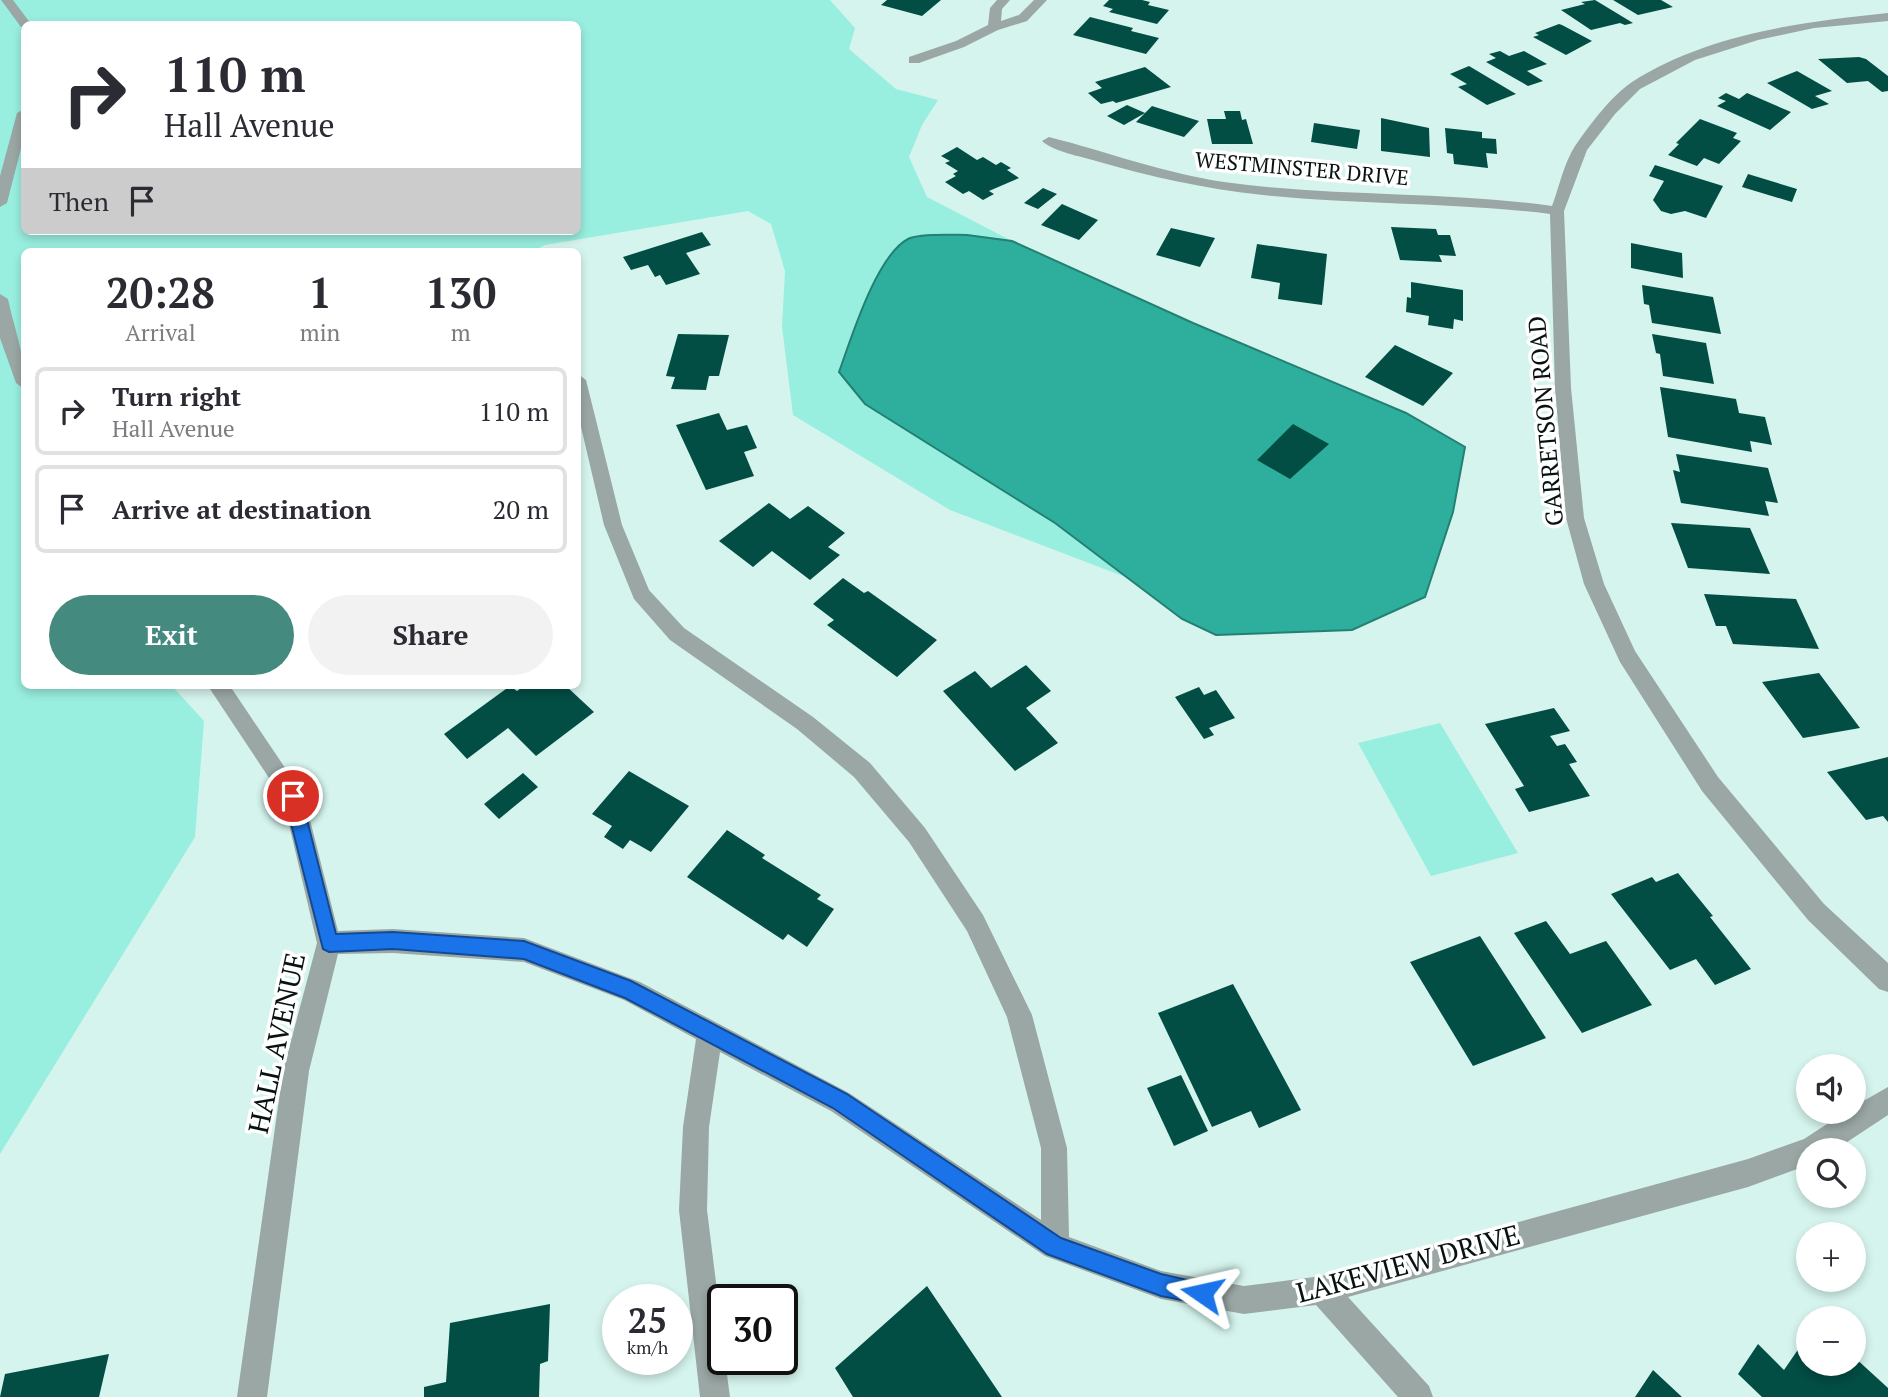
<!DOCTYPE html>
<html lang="en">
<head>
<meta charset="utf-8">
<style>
  :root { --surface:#fff; --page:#f2f2f3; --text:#2b2b33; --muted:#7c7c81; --line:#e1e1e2; --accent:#458a7e }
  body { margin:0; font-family:"PT Serif",serif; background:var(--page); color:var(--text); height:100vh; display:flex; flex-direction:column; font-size:26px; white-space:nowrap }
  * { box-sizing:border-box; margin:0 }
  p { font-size:23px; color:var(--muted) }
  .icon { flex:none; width:38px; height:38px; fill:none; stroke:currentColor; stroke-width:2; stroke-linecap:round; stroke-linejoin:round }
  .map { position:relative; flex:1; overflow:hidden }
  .sheet { position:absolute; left:21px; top:248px; width:560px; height:441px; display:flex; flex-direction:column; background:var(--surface); border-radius:10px; box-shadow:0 4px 10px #0003 }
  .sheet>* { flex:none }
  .top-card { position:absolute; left:21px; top:21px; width:560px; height:214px; border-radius:10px; box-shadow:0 4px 10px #0003; background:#fff; color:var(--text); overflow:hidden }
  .tools { position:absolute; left:1796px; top:1054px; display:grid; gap:14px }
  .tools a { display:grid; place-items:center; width:70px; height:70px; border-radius:50%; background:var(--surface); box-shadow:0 4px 10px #0003; font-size:35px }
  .speed { position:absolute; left:602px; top:1284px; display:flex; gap:14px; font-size:35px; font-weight:700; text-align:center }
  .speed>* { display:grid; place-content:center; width:91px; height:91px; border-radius:50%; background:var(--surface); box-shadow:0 4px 10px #0003; line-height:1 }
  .speed small { font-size:18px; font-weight:400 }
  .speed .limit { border:4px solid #111; border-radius:10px; background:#fff; color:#111 }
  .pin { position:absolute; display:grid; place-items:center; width:60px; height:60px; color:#fff; margin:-30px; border:4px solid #fff; border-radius:50%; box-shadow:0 2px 7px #0007 }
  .me { position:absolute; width:77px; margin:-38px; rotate:281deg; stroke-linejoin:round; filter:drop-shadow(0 0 5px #0008) }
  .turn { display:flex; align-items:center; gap:24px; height:147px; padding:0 28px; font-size:32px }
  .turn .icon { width:91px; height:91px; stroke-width:2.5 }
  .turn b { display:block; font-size:49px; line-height:60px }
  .then { display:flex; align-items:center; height:66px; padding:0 28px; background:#0003; gap:14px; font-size:26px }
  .eta { display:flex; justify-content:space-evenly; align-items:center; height:119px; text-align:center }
  .eta b { font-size:42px; font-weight:800; line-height:49px }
  .button { display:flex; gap:14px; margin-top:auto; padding:14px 28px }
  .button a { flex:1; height:80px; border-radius:42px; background:var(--accent); color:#fff; font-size:28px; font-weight:800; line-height:80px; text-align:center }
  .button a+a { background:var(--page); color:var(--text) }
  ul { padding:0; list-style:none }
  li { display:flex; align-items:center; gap:21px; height:88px; margin:0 14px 10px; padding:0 14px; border:4px solid var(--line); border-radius:10px }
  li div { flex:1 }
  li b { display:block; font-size:26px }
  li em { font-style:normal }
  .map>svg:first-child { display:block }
  .green { fill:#98efdf; fill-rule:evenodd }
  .water { fill:#2eaf9d; stroke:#238073; stroke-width:2 }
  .building { fill:#024d44 }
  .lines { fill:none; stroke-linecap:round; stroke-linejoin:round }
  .street { fill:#9aa7a4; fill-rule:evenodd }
  .route { fill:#1a73e8; stroke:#114b97; stroke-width:2 }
  .labels { text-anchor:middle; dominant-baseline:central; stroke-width:7; stroke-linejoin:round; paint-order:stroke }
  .far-street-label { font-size:21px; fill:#081311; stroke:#fff }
  .street-label { font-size:24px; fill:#081311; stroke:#fff }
  .near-street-label { font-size:28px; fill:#081311; stroke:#fff }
</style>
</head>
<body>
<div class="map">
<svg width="1888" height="1397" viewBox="0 0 1888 1397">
  <rect width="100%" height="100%" fill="#d5f4ed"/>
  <!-- green -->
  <path class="green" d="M0 0H830L855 28 849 49 896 89 938 100 922 125 909 157 927 197 1012 241 967 235 909 238 891 253 1055 523 1128 578 950 510 793 415 782 327 785 271 771 224 748 211 545 245 531 252H24V686H172L204 721 195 837 0 1154ZM24 24H578V231H24Z
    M1440 723 1518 853 1431 876 1358 743Z"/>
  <!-- water -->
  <path class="water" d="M967 235 1012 241 1193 323 1406 413 1465 447 1453 512 1425 597 1352 630 1216 635 1182 619 1055 523 865 404 839 372C851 339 876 256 908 239 919 233 953 235 967 235Z"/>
  <!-- building -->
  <path class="building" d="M887 0H941L922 16 881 5Z
    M1109 0H1142L1150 2 1148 5 1169 10 1157 24 1109 12 1113 9 1103 6Z
    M1595 0 1633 23 1625 25 1620 23 1591 30 1561 10 1585 4 1581 2Z
    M1613 0H1661L1673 7 1638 15Z
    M1090 17 1133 28 1131 31 1159 38 1146 54 1073 35Z
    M1559 24 1562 25 1592 41 1566 55 1533 37 1539 35 1535 33Z
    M1500 51 1509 56 1524 51 1547 64 1527 71 1543 81 1528 86 1486 62 1496 58 1489 54Z
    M1859 57 1866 59 1888 76V91L1882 92 1868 81 1847 83 1818 59Z
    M1469 66 1516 94 1487 105 1458 87 1467 84 1450 74Z
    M1145 67 1171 87 1116 103 1113 101 1101 104 1088 93 1102 88 1095 82Z
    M1797 71 1832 91 1815 96 1829 104 1812 109 1767 83Z
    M1726 93 1739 99 1747 93 1791 112 1770 130 1717 106 1726 101 1718 98Z
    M1127 105 1145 113 1124 125 1107 116Z
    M1152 106 1199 121 1184 137 1136 122Z
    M1224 111H1240L1242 120 1246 119 1253 144H1212L1207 119H1226Z
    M1381 118 1429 128 1430 157 1381 151Z
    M1700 119 1737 133 1733 138 1741 141 1719 164 1704 158 1697 166 1668 155 1679 144 1676 143Z
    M1314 123 1360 130 1357 149 1311 142Z
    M1445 128 1482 132V138L1496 139 1497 154 1486 153 1488 168 1454 164 1453 154 1447 153Z
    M957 147 977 160 983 157 996 165 1001 162 1011 168 1007 170 1019 178 989 191 994 194 983 200 969 191 963 194 945 182 956 176 953 174 958 171 945 163 950 161 941 156Z
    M1655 165 1723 186 1706 218 1685 211 1671 214 1661 211 1653 200 1664 181 1649 176Z
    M1748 174 1797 189 1792 202 1742 187Z
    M1043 188 1057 194 1038 209 1024 203Z
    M1062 204 1098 220 1079 240 1041 225Z
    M1391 227 1436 229 1438 235H1450L1456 256 1439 255 1442 262 1400 260Z
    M1171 228 1215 238 1200 267 1156 255Z
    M702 232 711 245 686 253 700 274 666 285 660 275 655 277 648 265 631 270 623 257Z
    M1631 243 1682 253 1683 278 1631 268Z
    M1257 244 1327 254 1322 305 1278 299 1280 283 1251 278Z
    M1411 282 1463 290V321L1454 319 1453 329 1428 325 1429 316 1406 312 1407 297 1411 298Z
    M1642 285 1713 297 1721 334 1652 323 1649 305 1644 304Z
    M678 334 729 335 719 376H709L706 390 671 389 675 377 666 376Z
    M1652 334 1706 343 1714 384 1663 376 1660 354 1656 353Z
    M1395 345 1453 373 1423 406 1365 377Z
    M1660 387 1736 399 1739 413 1765 417 1772 445 1750 441 1752 452 1668 437Z
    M719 413 727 430 747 425 757 448 744 452 754 476 706 490 676 425Z
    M1293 424 1329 444 1290 479 1257 460Z
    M1676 454 1768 468 1778 503 1765 501 1769 516 1681 503 1673 470 1680 472Z
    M769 503 790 519 808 506 845 533 828 547 840 555 810 580 772 551 753 567 719 541Z
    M1671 523 1750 528 1770 574 1688 568Z
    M843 578 864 593 868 591 937 640 897 677 827 625 834 620 813 604Z
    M1704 594 1796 599 1819 649 1733 644 1726 626H1716Z
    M1026 665 1051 691 1026 708 1058 743 1015 771 943 691 975 671 991 688Z
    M1819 673 1860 728 1803 738 1762 682Z
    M510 686 517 691 524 686H566L594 712 536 756 508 728 467 759 444 734Z
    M1199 687 1204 695 1216 690 1235 718 1209 728 1214 735 1204 739 1175 697Z
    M1554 708 1570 731 1550 736 1557 746 1565 744 1577 762 1569 764 1590 796 1529 812 1515 789 1524 786 1485 724Z
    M1888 757V822L1883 816 1866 820 1827 772Z
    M629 771 689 806 651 852 630 840 623 849 604 837 612 826 592 814Z
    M523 773 538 787 499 819 484 804Z
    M727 830 765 855 762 858 821 895 817 899 834 909 807 947 788 934 783 940 687 877Z
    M1678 873 1713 916 1710 917 1751 969 1715 985 1696 959 1670 970 1611 894 1652 877 1656 882Z
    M1546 921 1570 954 1606 941 1652 1005 1582 1033 1514 933Z
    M1480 936 1546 1038 1473 1066 1410 962Z
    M1233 984 1301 1110 1259 1128 1251 1111 1212 1127 1158 1013Z
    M1181 1075 1208 1131 1174 1146 1147 1088Z
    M927 1286 1002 1397H853L835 1368Z
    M550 1304 548 1361 540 1364 539 1397H424V1387L446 1382 450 1323Z
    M1808 1335V1363H1853V1356L1888 1388V1397H1762L1738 1374 1758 1344 1784 1370Z
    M109 1354 99 1397H0L5 1374Z
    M1653 1370 1682 1397H1635Z"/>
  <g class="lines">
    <!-- street -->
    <path class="street" d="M1 0H13L31 24 21 27Z
      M997 0H1010L1002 9 1001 21 1019 15 1034 0H1047L1027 21 998 30 964 47 919 63H909V57L956 41 988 25 990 8Z
      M1888 13V21L1814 28 1758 40 1695 60 1640 89 1615 114 1587 150 1564 211 1571 388 1584 518 1604 584 1635 651 1718 777 1824 904 1888 963V992L1879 989 1808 920 1702 791 1620 662 1584 584 1566 518 1555 388 1550 214C1454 202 1358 205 1263 195 1206 189 1151 177 1096 161 1080 156 1054 152 1042 141L1049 137C1108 152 1163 173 1224 182 1332 197 1443 191 1552 206 1559 187 1564 163 1575 146 1590 125 1610 97 1632 82 1707 34 1801 22 1888 13Z
      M24 109V137L7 203 0 207V176L17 113Z
      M0 294 8 299C14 329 27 359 24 389L16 383 0 338Z
      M578 374 586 380 622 525 649 590 684 628 813 717 870 763 925 828 983 915 1032 1015 1067 1148 1069 1237 1161 1271 1244 1286 1322 1276 1748 1159 1804 1139 1847 1111H1853V1107L1888 1087V1115L1835 1150H1808V1165L1748 1187 1348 1297 1429 1386 1433 1397H1398L1316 1305 1244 1314 1161 1299 1045 1256 831 1111 720 1052 709 1127 707 1210 723 1339V1360H725L730 1397H700L679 1210 683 1127 696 1039 624 1000 524 962 393 953 338 954 309 1071 267 1397H237L283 1071 317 943 283 799 208 686H230L304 796 338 931 393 929 524 938 640 982 849 1093 1041 1220V1148L1007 1017 967 931 909 842 854 777 797 729 670 640 634 599 604 525 578 414Z"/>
  </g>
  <!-- route -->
  <path class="route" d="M293 789 299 791 301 796 336 934 393 932 524 941 631 981 847 1094 1061 1238 1161 1274 1210 1285 1213 1293 1210 1300 1202 1304 1161 1296 1047 1254 833 1108 625 998 524 959 393 949 329 952 323 949 284 796 287 791Z"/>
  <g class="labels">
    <!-- far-street labels -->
    <g class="far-street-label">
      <text transform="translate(1302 168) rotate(5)">WESTMINSTER DRIVE</text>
    </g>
    <!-- street labels -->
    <g class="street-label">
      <text transform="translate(1545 421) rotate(-95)">GARRETSON ROAD</text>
    </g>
    <!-- near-street labels -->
    <g class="near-street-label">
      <text transform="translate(276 1043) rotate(-78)">HALL AVENUE</text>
      <text transform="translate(1408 1263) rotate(-15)">LAKEVIEW DRIVE</text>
    </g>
  </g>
</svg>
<div class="tools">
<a><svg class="icon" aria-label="sound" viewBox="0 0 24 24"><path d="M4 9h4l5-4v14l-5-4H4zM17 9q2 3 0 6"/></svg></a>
<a><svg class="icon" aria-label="search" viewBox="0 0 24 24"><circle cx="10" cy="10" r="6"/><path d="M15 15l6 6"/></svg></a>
<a>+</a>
<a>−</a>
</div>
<div class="speed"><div>25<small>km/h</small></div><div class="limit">30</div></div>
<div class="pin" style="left:293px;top:796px;background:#d93025"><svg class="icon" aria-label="arrive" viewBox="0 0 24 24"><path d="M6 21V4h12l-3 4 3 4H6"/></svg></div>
<svg class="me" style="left:1202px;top:1293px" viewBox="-20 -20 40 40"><path d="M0-17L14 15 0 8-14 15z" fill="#1a73e8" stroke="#fff" stroke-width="4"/></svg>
<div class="top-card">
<div class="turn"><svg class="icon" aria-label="right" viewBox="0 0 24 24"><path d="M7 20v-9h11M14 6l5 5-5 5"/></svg><div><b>110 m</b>Hall Avenue</div></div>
<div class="then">Then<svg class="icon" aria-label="arrive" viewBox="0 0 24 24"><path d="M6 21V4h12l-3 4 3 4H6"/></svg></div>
</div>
<section class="sheet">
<div class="eta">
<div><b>20:28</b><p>Arrival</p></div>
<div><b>1</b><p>min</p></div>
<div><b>130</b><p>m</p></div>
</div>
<ul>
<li><svg class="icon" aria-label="right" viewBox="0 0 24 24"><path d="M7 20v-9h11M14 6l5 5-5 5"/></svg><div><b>Turn right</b><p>Hall Avenue</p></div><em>110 m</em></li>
<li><svg class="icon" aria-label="arrive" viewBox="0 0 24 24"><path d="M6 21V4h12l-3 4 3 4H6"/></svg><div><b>Arrive at destination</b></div><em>20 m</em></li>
</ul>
<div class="button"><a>Exit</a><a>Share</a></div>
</section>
</div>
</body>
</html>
